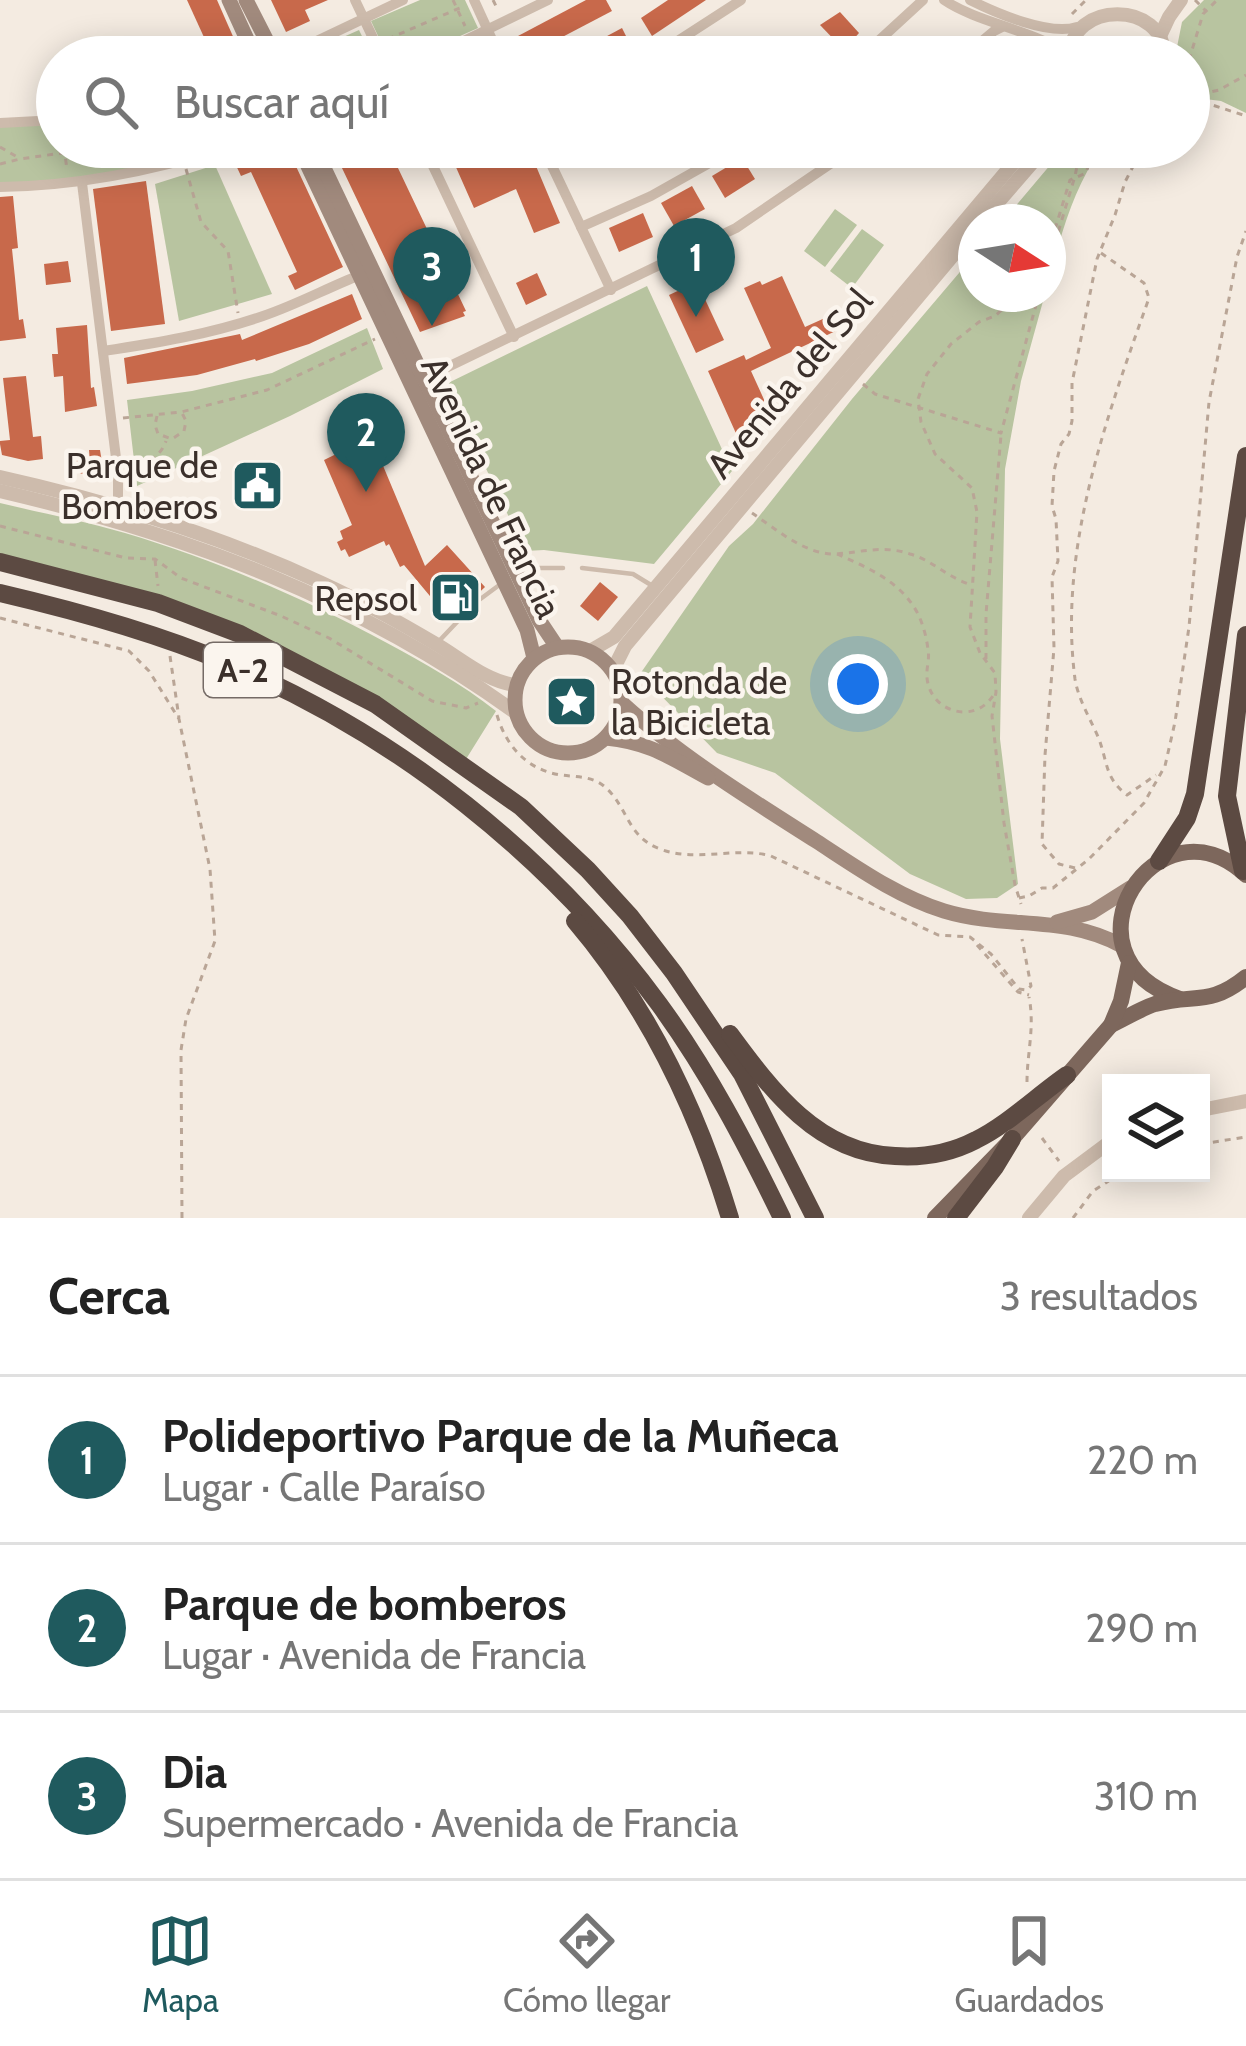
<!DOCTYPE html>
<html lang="es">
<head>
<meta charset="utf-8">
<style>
	body { margin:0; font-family:Cabin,sans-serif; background:#f2f2f2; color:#222 }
	.controls { position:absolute; right:36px; bottom:36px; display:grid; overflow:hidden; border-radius:0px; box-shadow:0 6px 30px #0003 }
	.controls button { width:108px; height:108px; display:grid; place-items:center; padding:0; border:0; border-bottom:3px solid #e0e0e0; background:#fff; color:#222; font:60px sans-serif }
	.compass { position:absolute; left:958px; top:204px; width:108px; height:108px; border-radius:50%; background:#fff; box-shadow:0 6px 30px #0003; rotate:102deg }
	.you { position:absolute; left:858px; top:684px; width:42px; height:42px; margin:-30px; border:9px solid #fff; border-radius:50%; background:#1a73e8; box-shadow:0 0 0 18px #1a73e833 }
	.badge { display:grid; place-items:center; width:78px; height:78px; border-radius:50%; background:#1f5a5e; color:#fff; font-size:39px; font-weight:700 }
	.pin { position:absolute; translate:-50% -99px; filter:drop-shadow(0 3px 6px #0008) }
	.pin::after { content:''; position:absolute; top:63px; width:42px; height:36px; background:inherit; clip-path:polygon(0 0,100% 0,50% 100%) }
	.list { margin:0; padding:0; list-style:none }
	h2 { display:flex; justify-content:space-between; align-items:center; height:156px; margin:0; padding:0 48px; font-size:51px }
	h2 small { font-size:39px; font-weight:400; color:#767676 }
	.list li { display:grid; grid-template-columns:78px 1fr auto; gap:36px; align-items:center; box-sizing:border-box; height:168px; padding:0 48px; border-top:3px solid #e0e0e0 }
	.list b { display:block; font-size:45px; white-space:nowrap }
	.list p { margin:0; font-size:39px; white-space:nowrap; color:#767676 }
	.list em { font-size:39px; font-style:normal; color:#767676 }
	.icon { flex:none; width:66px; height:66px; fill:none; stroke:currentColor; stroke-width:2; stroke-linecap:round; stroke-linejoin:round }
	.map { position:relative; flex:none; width:1246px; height:1218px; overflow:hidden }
	.search { position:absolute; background:#fff; box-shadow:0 6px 30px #0003; left:36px; right:36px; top:36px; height:132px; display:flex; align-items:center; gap:30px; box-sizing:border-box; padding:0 42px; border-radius:66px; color:#767676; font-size:45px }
	.sheet { height:660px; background:#fff }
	nav { display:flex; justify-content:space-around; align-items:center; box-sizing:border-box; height:168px; border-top:3px solid #e0e0e0; background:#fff; font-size:33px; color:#767676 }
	nav a { display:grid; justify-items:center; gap:6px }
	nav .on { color:#1f5a5e }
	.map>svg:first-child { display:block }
	.green { fill:#b8c4a0 }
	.building { fill:#c8694b }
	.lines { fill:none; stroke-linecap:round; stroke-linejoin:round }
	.path { stroke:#b9a596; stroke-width:3; stroke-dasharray:6 6; stroke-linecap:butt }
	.service { stroke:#cdbbac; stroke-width:4.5 }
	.minor { stroke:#cdbbac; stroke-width:10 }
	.tertiary { stroke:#cdbbac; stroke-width:14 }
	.secondary { stroke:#a18a7d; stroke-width:15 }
	.primary { stroke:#7d675c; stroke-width:16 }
	.motorway { stroke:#5c4a42; stroke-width:18 }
	.labels { text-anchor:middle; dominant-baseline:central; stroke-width:9; stroke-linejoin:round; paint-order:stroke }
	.shield { fill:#fbf5ee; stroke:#756b66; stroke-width:3 }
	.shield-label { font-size:33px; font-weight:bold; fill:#3b302b }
	.street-label { font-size:36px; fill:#3b302b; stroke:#fbf5ee }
	.poi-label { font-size:36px; fill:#3b302b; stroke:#fbf5ee; text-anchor:end }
</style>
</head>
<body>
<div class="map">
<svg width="1246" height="1218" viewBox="0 0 1246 1218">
	<rect width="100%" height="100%" fill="#f4ebe1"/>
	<!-- green -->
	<g class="green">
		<path d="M 420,0 L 465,0 L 478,28 L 413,57 L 388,57 L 371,21 Z"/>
		<path d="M 1204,0 L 1246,0 L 1246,113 L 1221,101 L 1189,97 L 1189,57 L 1175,57 L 1182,22 Z"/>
		<path d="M 359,30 L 372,57 L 303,55 Z"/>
		<path d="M 57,119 L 57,147 L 204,147 L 99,180 L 0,185 L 0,121 Z"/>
		<path d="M 1062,151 L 1094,160 C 1070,198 1060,240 1048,283 L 1048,222 L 1002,222 Z"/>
		<path d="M 215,165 L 272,294 L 179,321 L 155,184 Z"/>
		<path d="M 835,209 L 857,225 L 825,267 L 804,251 Z"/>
		<path d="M 862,229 L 884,245 L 852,288 L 830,271 Z"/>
		<path d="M 976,253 L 976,294 L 1045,294 L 1021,381 L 1005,469 L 1000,739 L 1018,884 L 997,898 L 966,899 L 910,874 L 775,773 L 717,753 L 640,674 L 729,546 L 753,524 L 852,399 Z"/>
		<path d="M 647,286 L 732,471 L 654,564 L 544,550 L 525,551 L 446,384 Z"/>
		<path d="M 367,328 L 383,369 L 290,416 L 137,486 L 127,400 L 192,391 L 272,373 Z"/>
		<path d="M 0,503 C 41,513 84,521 125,533 C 216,560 303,598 387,643 C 424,663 462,684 496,711 L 463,764 L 240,634 L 0,562 Z"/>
	</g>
	<!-- building -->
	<g class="building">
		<path d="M 187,0 L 217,0 L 242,57 L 213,57 Z"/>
		<path d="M 271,0 L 328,0 L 305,10 L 310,21 L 286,32 Z"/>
		<path d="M 586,0 L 606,0 L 612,11 L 528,55 L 518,36 Z"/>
		<path d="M 668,0 L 706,0 L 652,36 L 641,18 Z"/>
		<path d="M 840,12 L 859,33 L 844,50 L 820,25 Z"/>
		<path d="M 622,28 L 632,48 L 615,57 L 568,57 Z"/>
		<path d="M 265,147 L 287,147 L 343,267 L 295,290 L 288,276 L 297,272 L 251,172 L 241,176 L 234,161 Z"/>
		<path d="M 332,147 L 388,147 L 466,311 L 463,312 L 465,316 L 420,332 Z"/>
		<path d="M 496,147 L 528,147 L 560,223 L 534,233 L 516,189 L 474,208 L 455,165 Z"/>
		<path d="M 742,158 L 755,179 L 725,198 L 712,176 Z"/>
		<path d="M 146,181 L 165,324 L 111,331 L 93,189 Z"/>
		<path d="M 692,186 L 705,209 L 674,226 L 661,203 Z"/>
		<path d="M 13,196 L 18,248 L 12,249 L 15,278 L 19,320 L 23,319 L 26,338 L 0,341 L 0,197 Z"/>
		<path d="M 643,213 L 653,237 L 619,252 L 609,228 Z"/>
		<path d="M 68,261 L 71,282 L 46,285 L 44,264 Z"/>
		<path d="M 537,273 L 547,295 L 526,305 L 516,283 Z"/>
		<path d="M 782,276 L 805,327 L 836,313 L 842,328 L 751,371 L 771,415 L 746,426 L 754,443 L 743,449 L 708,371 L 744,355 L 746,360 L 771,348 L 744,288 L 760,281 L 762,285 Z"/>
		<path d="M 697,282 L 724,340 L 696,353 L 669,295 Z"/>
		<path d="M 352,294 L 362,319 L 309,344 L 256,361 L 255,359 L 197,375 L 127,384 L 124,358 L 240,334 L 242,340 Z"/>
		<path d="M 87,325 L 91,388 L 94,387 L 97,406 L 65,412 L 63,376 L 54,377 L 52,354 L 58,354 L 56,328 Z"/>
		<path d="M 26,376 L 33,437 L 41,436 L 43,459 L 28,461 L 2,455 L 0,444 L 0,441 L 10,440 L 3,378 Z"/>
		<path d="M 371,437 L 425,566 L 447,545 L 485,587 L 450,620 L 404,565 L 400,567 L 389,544 L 386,546 L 384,541 L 349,557 L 345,549 L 341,551 L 337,542 L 343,539 L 340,531 L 352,525 L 324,460 Z"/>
		<path d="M 89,450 L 100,450 L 105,481 L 67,469 L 70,457 L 90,463 Z"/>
		<path d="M 600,582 L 618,597 L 598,621 L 580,606 Z"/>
	</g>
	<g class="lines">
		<!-- path -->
		<g class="path">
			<path d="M 453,0 L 465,26"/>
			<path d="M 493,0 L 498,10"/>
			<path d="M 1195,0 L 1206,11"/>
			<path d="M 1072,14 L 1086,0"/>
			<path d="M 388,39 L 462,7"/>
			<path d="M 1189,60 L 1203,14 L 1217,0"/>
			<path d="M 1189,97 L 1219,90 L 1246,75"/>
			<path d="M 1191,98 L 1246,116"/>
			<path d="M 0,147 L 19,158"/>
			<path d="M 64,147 L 67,170"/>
			<path d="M 94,147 L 97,167"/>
			<path d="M 0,164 L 20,159 L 104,147"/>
			<path d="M 186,169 L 201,222 L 228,251 L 238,313"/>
			<path d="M 1048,252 L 1070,180 L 1086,173 L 1094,147"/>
			<path d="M 1101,253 L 1144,283 L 1149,298 C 1106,419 1058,549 1075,679 C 1078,699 1091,720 1099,739 C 1108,764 1105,778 1127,795 L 1156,775"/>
			<path d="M 1048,266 L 1075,176 L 1081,147"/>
			<path d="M 1019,294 L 995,316 L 979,322 L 951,344 L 927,374 L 918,399 L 921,422 L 935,454 L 972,488 L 977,512 L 970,627 L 980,653 L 995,673 L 996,692 L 992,716 L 1004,823 L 1015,885 L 1021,904"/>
			<path d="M 863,384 L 875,394 L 1001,433 L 1039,294"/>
			<path d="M 157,416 L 155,425 L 158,434 L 172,439 L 184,431 L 186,421 L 182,413"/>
			<path d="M 123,418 L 181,412 L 267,390 L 375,339"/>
			<path d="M 128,470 C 145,464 160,458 166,441"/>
			<path d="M 752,513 C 776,529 805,555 836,554 C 862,552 884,545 910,554 C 932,560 947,577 969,584"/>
			<path d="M 0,526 L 126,558 L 155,559 L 181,578 L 281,616 L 329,638 L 432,701 L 466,708 L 478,703"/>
			<path d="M 837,554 C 868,568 901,581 918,614 C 923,624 927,639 928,650 C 930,659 926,668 927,678 C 929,698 945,712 965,712 C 979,711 987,705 995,693"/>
			<path d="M 155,560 L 158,586"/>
			<path d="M 0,618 L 129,651 L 149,671 L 179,719 L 210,869 L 215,941 L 186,1019 L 181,1050 L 182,1218"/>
			<path d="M 170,656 L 179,718"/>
			<path d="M 986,659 L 986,614 L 1001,435"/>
			<path d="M 497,715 C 506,746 527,770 561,775 C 576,777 593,776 605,787 C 628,807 627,837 660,849 C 697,863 735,846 771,856 L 938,935 L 970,937 L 991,954 L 1019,989 L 1027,990 L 1031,986 L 1022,939"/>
			<path d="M 1075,868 L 1059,864 L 1042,844 L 1045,755 L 1054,648 L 1052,577 L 1058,561 L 1056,519 L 1052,506 L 1054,471 L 1061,444 L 1069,434 L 1072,421 L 1072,383 L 1097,259 L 1115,215 L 1125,182 L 1143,147"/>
			<path d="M 1019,898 L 1029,896 L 1042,888 L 1053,888 L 1089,859 L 1144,803 L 1165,766 L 1175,722 L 1189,627 L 1209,402 L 1237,257 L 1246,231"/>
			<path d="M 977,945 L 1018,992 L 1029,995"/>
			<path d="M 1027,1082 C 1027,1053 1035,1027 1029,997"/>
			<path d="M 1042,1138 L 1059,1161"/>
			<path d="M 1201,1144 L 1246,1137"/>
			<path d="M 1073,1218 L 1093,1191 L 1121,1173"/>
		</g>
		<!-- service -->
		<g class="service">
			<path d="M 582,568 L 633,574 L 651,585"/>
			<path d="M 525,575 L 538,568 L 563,568"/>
			<path d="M 440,640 L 475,603 L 502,583"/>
		</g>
		<!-- minor -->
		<g class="minor">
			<path d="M 355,0 L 382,57"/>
			<path d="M 474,0 L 500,57"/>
			<path d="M 944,0 C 979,24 1043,32 1070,57"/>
			<path d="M 970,0 C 996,13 1049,36 1077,27"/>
			<path d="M 283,57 L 403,0"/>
			<path d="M 431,57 L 548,0"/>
			<path d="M 653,57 L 741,0"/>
			<path d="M 861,57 L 923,0"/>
			<path d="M 963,57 L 994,31 L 1002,27"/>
			<path d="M 0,123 L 57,120"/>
			<path d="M 424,147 L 514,337"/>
			<path d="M 543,147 L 611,290"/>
			<path d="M 82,183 L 118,474 L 118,506"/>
			<path d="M 0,187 C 79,186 153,171 228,147"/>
			<path d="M 581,227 L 651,196 L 738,147"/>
			<path d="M 103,351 C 157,343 211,334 263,316 C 296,305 327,288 360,275"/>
			<path d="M 425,378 L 736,228 L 855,147"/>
		</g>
		<!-- tertiary -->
		<g class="tertiary">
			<path d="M 1161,34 L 1169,17 L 1181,0"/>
			<path d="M 1070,57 C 1069,0 1166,0 1164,57"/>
			<path d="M 981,222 L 1046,147"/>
			<path d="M 0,477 C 112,502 218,535 322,583 C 361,601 399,622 436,644 C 460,658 488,683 517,685"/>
			<path d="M 0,491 C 188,535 359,599 516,713"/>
			<path d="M 590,651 L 614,637 L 1027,147"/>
			<path d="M 613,670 L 625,646 L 976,228"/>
			<path d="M 1201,1110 L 1246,1101"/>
			<path d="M 1029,1218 L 1064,1176 L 1111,1141"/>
		</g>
		<!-- secondary -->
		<g class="secondary">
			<path d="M 229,0 L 255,57"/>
			<path d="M 246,0 L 275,57"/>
			<path d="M 299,147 L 527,630 L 534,658"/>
			<path d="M 314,147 L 539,620 L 557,647"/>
			<circle cx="568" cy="700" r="53"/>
			<path d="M 622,703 C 680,756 750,799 816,841 C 856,867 898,897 944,911 C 1007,930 1064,914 1122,946"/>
			<path d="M 606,738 C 649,742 671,758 708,778"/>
			<path d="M 1057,922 L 1092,912 L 1130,888"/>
		</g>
		<!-- primary -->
		<g class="primary">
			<path d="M 1180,999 C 1052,955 1158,792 1246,875"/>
			<path d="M 1111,1025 C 1126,1018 1140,1009 1155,1004 C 1195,993 1209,1007 1246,977"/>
			<path d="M 935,1218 L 1012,1139 L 1111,1025 L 1121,1001 L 1129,963"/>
		</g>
		<!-- motorway -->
		<g class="motorway">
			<path d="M 0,562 L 158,603 L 240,634 L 375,704 L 521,807 L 588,870 L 630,916 L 674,973 L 742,1074 L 815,1218"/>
			<path d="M 0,593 C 77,611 154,632 227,663 C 397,734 550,856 659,1004 C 708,1071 746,1144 782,1218"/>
			<path d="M 1159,861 L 1187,818 L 1195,794 L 1246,456"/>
			<path d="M 1243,871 L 1227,796 L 1246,635"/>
			<path d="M 575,921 C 649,1008 697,1109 730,1218"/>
			<path d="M 730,1034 C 772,1091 818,1153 895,1156 C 923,1158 951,1153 976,1140 C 1007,1125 1038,1095 1067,1075"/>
			<path d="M 956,1218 L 995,1167 L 1012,1139"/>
		</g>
	</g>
	<!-- icons -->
	<defs>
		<symbol id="civic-square" viewBox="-11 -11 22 22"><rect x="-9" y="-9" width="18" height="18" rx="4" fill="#1f5a5e" stroke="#fbf5ee"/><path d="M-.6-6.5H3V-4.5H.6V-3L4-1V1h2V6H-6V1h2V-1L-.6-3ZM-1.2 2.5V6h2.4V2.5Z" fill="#fff"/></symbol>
		<symbol id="fuel-square" viewBox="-11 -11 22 22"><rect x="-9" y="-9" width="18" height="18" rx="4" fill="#1f5a5e" stroke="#fbf5ee"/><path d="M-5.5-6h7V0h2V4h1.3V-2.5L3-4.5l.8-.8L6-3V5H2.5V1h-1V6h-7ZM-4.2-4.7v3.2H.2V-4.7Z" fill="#fff"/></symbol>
		<symbol id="sight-square" viewBox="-11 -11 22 22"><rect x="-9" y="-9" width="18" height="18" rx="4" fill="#1f5a5e" stroke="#fbf5ee"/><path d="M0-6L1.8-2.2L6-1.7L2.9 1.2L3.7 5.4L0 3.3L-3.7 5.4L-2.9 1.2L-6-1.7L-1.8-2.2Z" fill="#fff"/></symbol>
	</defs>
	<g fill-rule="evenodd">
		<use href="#civic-square" x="228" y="456" width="59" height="59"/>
		<use href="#fuel-square" x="426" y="568" width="59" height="59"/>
		<use href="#sight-square" x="542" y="672" width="59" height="59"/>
	</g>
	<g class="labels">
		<!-- shield labels -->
		<rect class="shield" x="204" y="643" width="78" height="54" rx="9"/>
		<g class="shield-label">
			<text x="243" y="670">A-2</text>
		</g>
		<!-- street labels -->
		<g class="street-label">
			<text transform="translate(789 383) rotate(-50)">Avenida del Sol</text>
			<text transform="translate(492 487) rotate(65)">Avenida de Francia</text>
		</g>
		<!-- poi labels -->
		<g class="poi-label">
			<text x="218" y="465">Parque de<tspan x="218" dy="41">Bomberos</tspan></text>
			<text x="417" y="598">Repsol</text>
			<text x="611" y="681" text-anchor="start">Rotonda de<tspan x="611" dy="41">la Bicicleta</tspan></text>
		</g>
	</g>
</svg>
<div class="controls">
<button><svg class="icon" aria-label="layers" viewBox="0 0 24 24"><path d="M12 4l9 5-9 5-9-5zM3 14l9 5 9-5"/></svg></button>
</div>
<svg class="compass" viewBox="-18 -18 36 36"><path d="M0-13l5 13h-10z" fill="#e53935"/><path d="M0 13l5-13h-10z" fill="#767676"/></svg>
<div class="you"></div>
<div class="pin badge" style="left:696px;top:317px">1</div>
<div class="pin badge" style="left:366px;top:492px">2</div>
<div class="pin badge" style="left:432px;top:326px">3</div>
<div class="search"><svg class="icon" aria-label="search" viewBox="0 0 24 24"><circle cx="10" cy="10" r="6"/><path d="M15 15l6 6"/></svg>Buscar aquí</div>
</div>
<section class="sheet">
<h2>Cerca<small>3 resultados</small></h2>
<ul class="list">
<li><span class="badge">1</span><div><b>Polideportivo Parque de la Muñeca</b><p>Lugar · Calle Paraíso</p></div><em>220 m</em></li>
<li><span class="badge">2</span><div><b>Parque de bomberos</b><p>Lugar · Avenida de Francia</p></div><em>290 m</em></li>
<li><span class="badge">3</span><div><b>Dia</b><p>Supermercado · Avenida de Francia</p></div><em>310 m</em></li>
</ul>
</section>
<nav>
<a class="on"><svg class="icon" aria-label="map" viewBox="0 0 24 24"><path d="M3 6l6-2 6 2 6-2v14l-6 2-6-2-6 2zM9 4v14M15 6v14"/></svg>Mapa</a>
<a><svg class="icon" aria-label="directions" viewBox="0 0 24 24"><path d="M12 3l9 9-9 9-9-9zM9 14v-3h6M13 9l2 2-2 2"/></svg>Cómo llegar</a>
<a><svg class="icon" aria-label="saved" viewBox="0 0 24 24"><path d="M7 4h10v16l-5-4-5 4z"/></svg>Guardados</a>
</nav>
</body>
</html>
